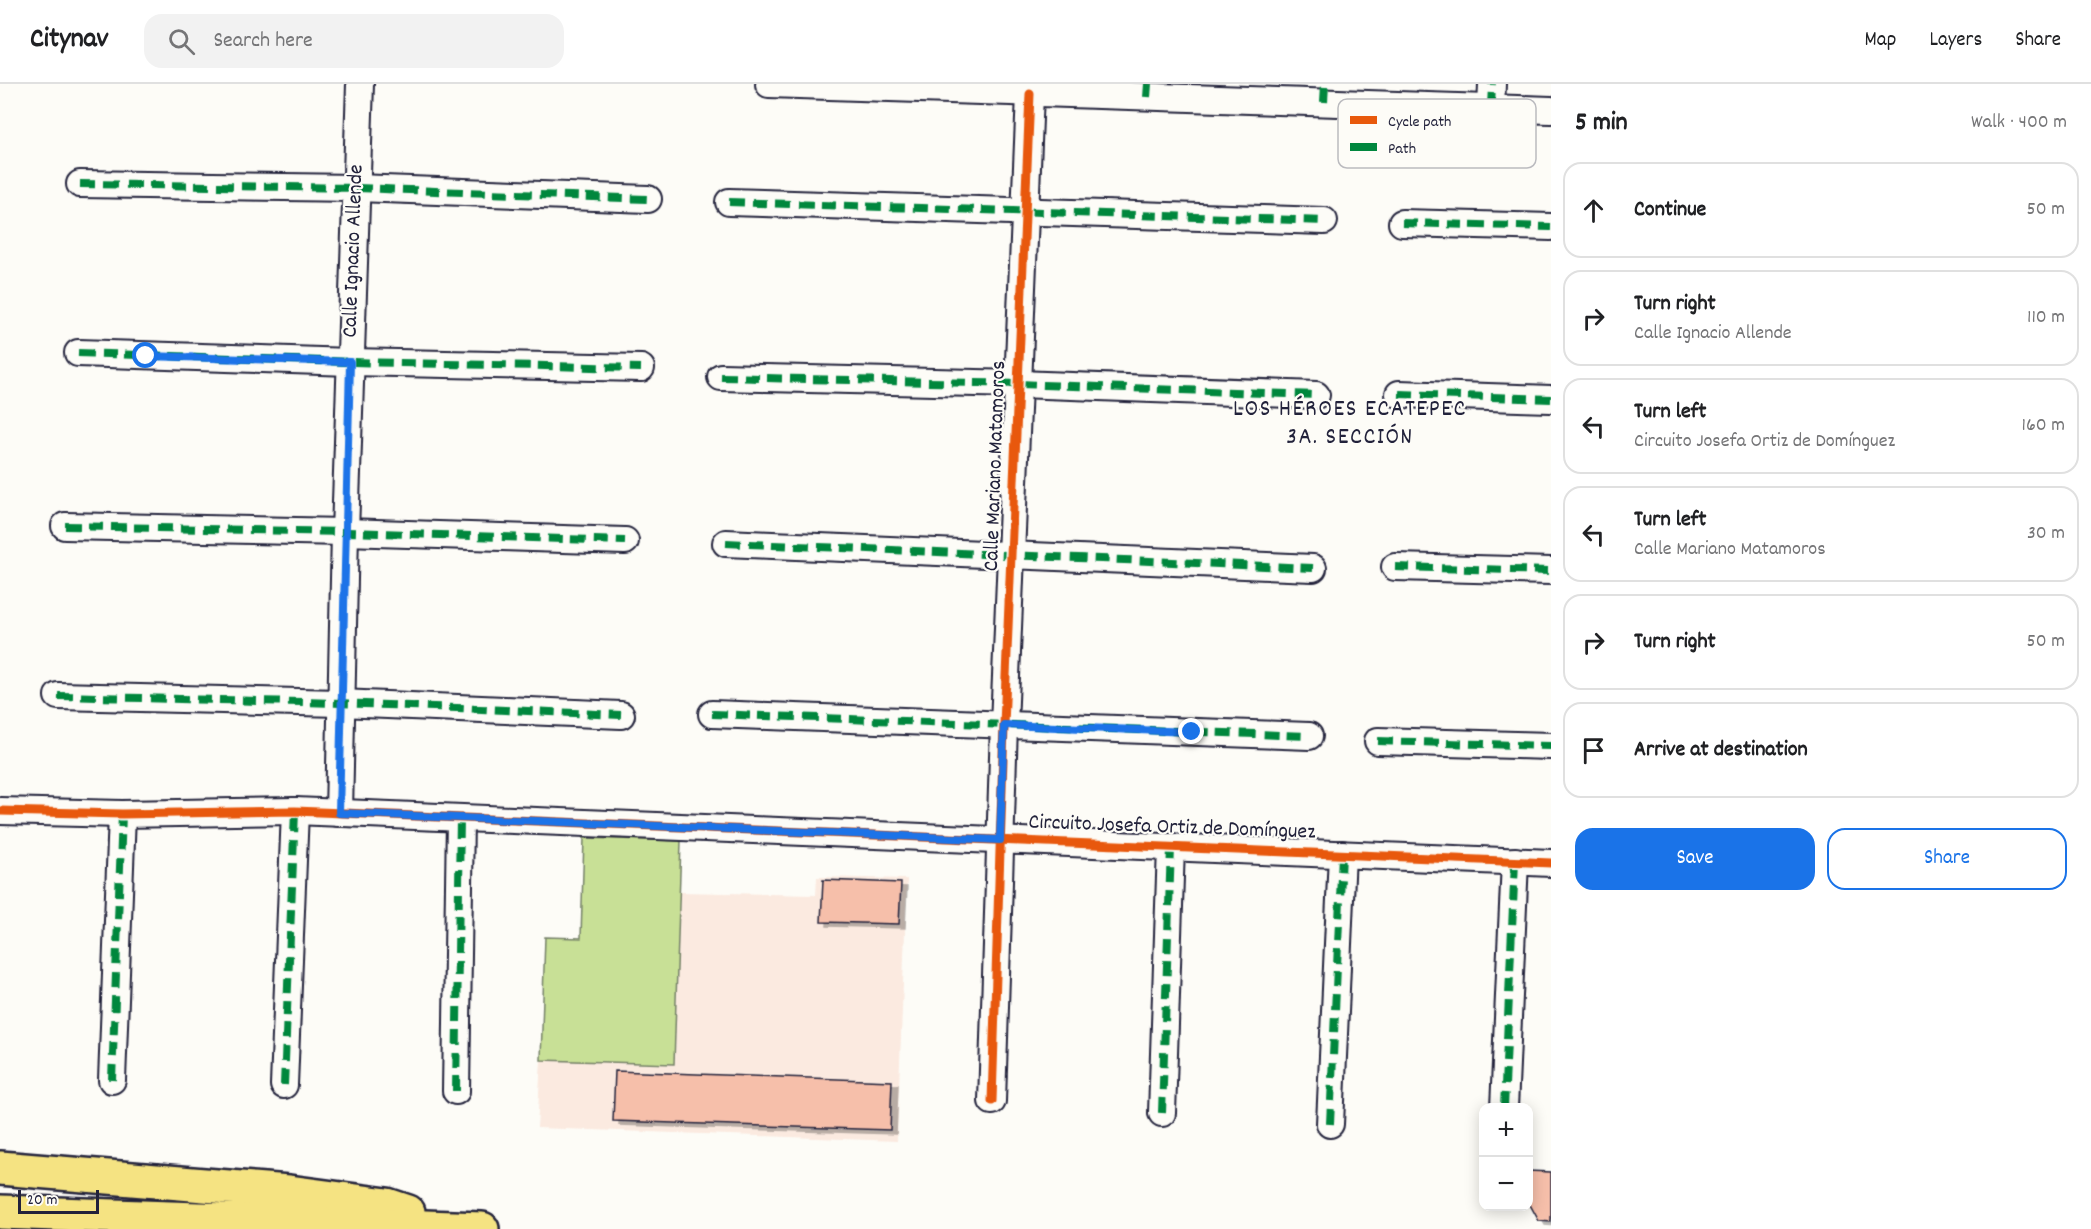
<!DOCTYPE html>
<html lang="en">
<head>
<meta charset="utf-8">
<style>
	body { margin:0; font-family:Dekko,sans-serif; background:#f2f2f2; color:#202124 }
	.controls { position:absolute; right:18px; bottom:18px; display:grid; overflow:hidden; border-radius:12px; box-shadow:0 3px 15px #0003 }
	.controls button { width:54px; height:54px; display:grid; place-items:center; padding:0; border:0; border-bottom:2px solid #e0e0e0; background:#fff; color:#202124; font:30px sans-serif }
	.scale { position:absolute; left:18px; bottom:15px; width:81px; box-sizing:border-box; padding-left:6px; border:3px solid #22223b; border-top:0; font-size:16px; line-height:21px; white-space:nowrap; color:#22223b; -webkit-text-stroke:4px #fdfcf7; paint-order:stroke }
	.stop { position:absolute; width:18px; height:18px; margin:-14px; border:4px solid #1a73e8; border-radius:50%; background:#fff }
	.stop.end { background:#1a73e8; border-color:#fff; box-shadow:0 2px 6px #0008 }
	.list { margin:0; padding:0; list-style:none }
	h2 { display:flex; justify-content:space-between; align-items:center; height:78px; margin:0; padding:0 24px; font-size:26px }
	h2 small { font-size:20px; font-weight:400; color:#757577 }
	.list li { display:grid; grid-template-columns:39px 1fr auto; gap:18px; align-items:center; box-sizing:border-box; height:96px; margin:0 12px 12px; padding:0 12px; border:2px solid #e0e0e0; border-radius:18px }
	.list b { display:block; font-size:22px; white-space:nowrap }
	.list p { margin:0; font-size:20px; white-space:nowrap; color:#757577 }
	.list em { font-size:20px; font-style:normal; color:#757577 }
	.actions { display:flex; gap:12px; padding:18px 24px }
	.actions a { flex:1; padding:14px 0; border:2px solid #1a73e8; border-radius:18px; text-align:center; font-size:21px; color:#1a73e8 }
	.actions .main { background:#1a73e8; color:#fff }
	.icon { flex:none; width:33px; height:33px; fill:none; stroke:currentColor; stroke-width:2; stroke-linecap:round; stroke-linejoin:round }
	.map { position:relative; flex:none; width:1551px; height:1145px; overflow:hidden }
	header { display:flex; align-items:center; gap:36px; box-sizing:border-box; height:84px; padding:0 30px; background:#fff; border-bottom:2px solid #e0e0e0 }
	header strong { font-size:28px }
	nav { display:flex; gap:33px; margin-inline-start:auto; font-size:21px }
	.search { width:420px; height:54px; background:#f2f2f2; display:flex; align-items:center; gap:15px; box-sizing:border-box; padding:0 21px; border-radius:18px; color:#757577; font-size:22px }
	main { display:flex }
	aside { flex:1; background:#fff }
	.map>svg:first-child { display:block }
	.built { fill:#fbeae0 }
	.green { fill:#c8e096; stroke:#758168; stroke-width:1.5 }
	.building { fill:#f6bfaa; stroke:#22223b; stroke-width:1.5; filter:url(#shadow) }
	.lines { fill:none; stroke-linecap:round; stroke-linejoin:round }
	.minor-casing { stroke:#22223b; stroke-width:30 }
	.motorway-casing { stroke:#22223b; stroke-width:38 }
	.minor { stroke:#fdfcf7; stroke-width:26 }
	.motorway { stroke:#f5e382; stroke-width:33 }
	.quiet { stroke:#00873e; stroke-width:8; stroke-dasharray:15 8; stroke-linecap:butt }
	.cycleway-casing { stroke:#fdfcf7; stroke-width:13 }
	.cycleway { stroke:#e8590c; stroke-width:9 }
	.route { stroke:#1a73e8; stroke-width:8 }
	.labels { text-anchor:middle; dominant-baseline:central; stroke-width:4.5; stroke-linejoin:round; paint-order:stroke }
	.street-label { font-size:22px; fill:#22223b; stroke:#fdfcf7 }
	.neighbourhood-label { font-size:24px; letter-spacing:1.5px; fill:#22223b; stroke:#fdfcf7 }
	.key { fill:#fdfcf7; stroke:#bbbbbf; stroke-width:1.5 }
	.key-label { font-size:16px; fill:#22223b }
</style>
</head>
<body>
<header>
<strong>Citynav</strong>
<div class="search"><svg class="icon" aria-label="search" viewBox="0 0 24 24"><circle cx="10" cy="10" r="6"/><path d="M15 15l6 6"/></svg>Search here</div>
<nav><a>Map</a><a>Layers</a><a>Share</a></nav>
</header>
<main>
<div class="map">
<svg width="1551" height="1145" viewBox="0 0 1551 1145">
	<defs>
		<filter id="shadow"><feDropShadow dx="6" dy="4" stdDeviation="0" flood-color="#0004"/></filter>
	</defs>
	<rect width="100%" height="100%" fill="#fdfcf7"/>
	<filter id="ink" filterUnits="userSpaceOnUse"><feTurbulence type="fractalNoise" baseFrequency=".0167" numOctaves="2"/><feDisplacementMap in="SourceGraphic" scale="12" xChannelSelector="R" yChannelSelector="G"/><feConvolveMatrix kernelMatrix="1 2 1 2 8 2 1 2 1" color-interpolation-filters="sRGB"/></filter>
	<g filter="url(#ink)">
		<!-- built -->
		<path class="built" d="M 817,793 L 907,795 L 897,1057 L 537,1044 L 541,976 L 674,980 L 679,808 L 816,811 Z"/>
		<!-- green -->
		<path class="green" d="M 584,754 L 681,757 L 674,980 L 541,976 L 545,853 L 581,854 Z"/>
		<!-- building -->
		<g class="building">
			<path d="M 823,796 L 901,799 L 899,840 L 821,838 Z"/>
			<path d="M 615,987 L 892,997 L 890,1046 L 613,1037 Z"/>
			<path d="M 1528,1087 L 1551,1088 L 1551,1138 L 1539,1137 L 1528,1117 Z"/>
		</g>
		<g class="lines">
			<defs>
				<g id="minor">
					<path d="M 769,0 L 1551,26"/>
					<path d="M 1491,24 L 1492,0"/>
					<path d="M 80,100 L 357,104 L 648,115"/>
					<path d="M 729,118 L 1324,137"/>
					<path d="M 1402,139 L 1551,143"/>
					<path d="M 78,269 L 350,278 L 641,284"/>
					<path d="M 721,293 L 1018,300 L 1316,311"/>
					<path d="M 1399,310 L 1551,315"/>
					<path d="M 65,442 L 345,448 L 625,457"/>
					<path d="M 726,459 L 1313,484"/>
					<path d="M 1395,483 L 1551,487"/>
					<path d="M 58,612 L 340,619 L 621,631"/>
					<path d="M 712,630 L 1309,652"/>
					<path d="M 1378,657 L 1551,662"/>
					<path d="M 0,727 L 122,730 L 295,727 L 1551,779"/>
					<path d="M 339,729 L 345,448 L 360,0"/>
					<path d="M 112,996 L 122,730"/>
					<path d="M 284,1001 L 295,727"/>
					<path d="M 456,1007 L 460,734"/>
					<path d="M 992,1017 L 1004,641 L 1030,10"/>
					<path d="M 1504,1024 L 1515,777"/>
					<path d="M 1162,1029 L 1171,763"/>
					<path d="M 1330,1040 L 1342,770"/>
				</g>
				<g id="motorway">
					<path d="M 0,1084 L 289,1108 L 387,1121 L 408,1128"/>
					<path d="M 0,1128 L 482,1145"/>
				</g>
			</defs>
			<!-- minor casing -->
			<use href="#minor" class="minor-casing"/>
			<!-- motorway casing -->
			<use href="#motorway" class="motorway-casing"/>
			<!-- minor -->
			<use href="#minor" class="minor"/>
			<!-- motorway -->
			<use href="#motorway" class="motorway"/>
			<!-- quiet -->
			<g class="quiet">
				<path d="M 1147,13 L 1148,0"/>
				<path d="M 1324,18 L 1325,0"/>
				<path d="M 1491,24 L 1492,0"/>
				<path d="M 80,100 L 357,104 L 648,115"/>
				<path d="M 729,118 L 1324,137"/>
				<path d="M 1402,139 L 1551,143"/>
				<path d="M 78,269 L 350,278 L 641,284"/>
				<path d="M 721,293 L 1018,300 L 1316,311"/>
				<path d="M 1399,310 L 1551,315"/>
				<path d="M 65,442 L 345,448 L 625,457"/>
				<path d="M 726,459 L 1313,484"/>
				<path d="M 1395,483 L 1551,487"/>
				<path d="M 58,612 L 340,619 L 621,631"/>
				<path d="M 712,630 L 1309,652"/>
				<path d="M 1378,657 L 1551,662"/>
				<path d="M 112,996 L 122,730"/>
				<path d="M 284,1001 L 295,727"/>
				<path d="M 456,1007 L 460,734"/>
				<path d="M 1504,1024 L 1515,777"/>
				<path d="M 1162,1029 L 1171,763"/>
				<path d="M 1330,1040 L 1342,770"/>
			</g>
			<defs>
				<g id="cycleway">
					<path d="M 0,727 L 122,730 L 295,727 L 1551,779"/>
					<path d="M 992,1017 L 1004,641 L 1030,10"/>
				</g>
			</defs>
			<!-- cycleway casing -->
			<use href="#cycleway" class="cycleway-casing"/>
			<!-- cycleway -->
			<use href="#cycleway" class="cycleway"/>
		</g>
	</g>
	<g class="lines" filter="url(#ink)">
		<!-- route -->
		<path class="route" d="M 146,272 L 350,278 L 339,729 L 1000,756 L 1004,641 L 1192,648"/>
	</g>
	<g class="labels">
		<!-- street labels -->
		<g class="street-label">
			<text transform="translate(354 167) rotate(-88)">Calle Ignacio Allende</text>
			<text transform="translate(996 382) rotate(-88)">Calle Mariano Matamoros</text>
			<text transform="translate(1172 744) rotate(2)">Circuito Josefa Ortiz de Domínguez</text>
		</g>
		<!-- neighbourhood labels -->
		<g class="neighbourhood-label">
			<text x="1350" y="326">LOS HÉROES ECATEPEC<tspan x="1350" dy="28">3A. SECCIÓN</tspan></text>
		</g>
	</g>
	<!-- legend -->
	<rect x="1338" y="15" width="198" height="69" rx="9" class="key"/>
	<rect x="1350" y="32" width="27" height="8" fill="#e8590c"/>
	<rect x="1350" y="59" width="27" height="8" fill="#00873e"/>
	<g class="key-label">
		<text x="1388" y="42">Cycle path</text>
		<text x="1388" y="69">Path</text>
	</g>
</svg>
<div class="controls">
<button>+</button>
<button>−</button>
</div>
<div class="scale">20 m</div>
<div class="stop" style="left:146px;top:272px"></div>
<div class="stop end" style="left:1192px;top:648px"></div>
</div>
<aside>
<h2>5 min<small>Walk · 400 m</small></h2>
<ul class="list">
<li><svg class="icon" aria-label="ahead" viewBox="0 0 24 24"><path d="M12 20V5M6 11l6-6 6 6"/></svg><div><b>Continue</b></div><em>50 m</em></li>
<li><svg class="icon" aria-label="right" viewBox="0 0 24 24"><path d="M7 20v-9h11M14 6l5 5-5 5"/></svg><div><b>Turn right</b><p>Calle Ignacio Allende</p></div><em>110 m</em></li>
<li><svg class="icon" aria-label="left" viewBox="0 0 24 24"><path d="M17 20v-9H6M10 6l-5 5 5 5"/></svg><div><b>Turn left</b><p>Circuito Josefa Ortiz de Domínguez</p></div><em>160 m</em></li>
<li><svg class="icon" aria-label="left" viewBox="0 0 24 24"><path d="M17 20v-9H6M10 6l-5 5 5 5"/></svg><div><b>Turn left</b><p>Calle Mariano Matamoros</p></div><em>30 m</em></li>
<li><svg class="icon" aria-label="right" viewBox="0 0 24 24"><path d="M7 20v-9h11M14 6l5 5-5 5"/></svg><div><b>Turn right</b></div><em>50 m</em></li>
<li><svg class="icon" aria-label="arrive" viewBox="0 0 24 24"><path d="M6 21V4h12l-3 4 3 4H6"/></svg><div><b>Arrive at destination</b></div></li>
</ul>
<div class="actions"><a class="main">Save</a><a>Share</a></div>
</aside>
</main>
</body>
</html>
